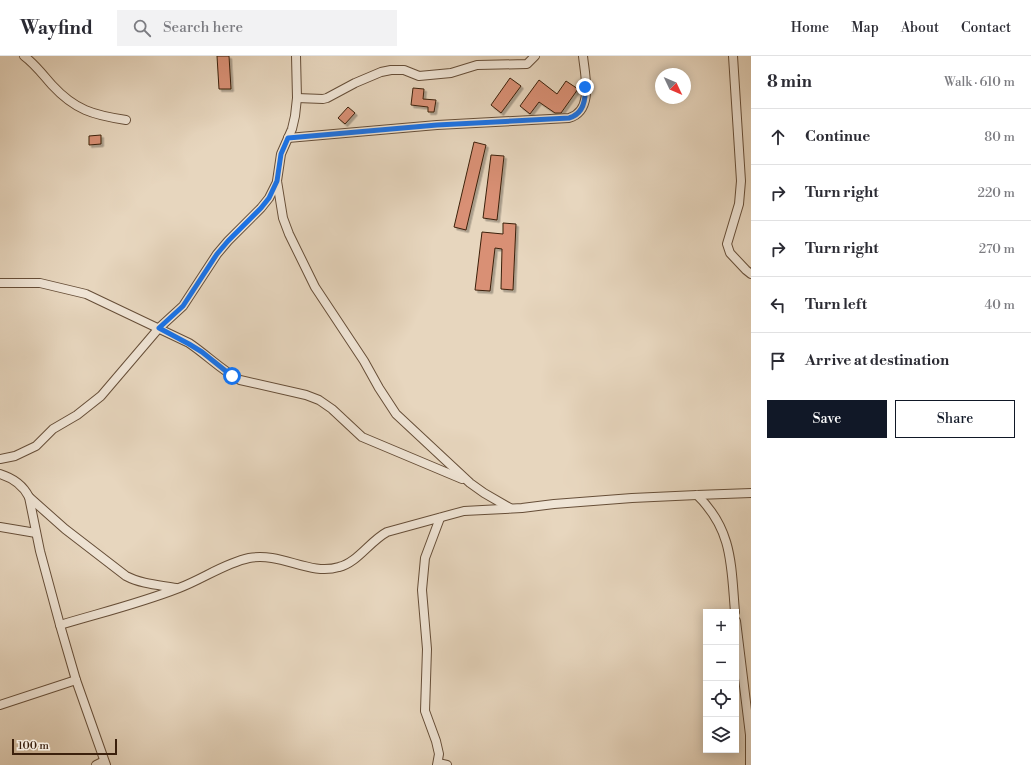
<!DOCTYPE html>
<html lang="en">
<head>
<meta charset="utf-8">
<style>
	body { margin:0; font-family:"Libre Bodoni",serif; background:#f2f2f3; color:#2b2b33 }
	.controls { position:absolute; right:12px; bottom:12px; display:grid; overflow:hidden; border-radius:0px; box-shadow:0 2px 10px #0003 }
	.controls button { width:36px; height:36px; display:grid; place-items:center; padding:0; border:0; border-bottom:1px solid #e1e1e2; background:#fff; color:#2b2b33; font:20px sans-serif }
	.compass { position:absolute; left:655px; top:12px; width:36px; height:36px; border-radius:50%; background:#fff; box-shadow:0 2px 10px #0003; rotate:134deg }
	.scale { position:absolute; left:12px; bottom:10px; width:105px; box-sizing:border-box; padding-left:4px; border:2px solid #3b200c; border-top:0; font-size:11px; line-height:14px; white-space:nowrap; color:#3b200c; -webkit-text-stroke:3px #efe4d5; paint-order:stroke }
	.stop { position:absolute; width:12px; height:12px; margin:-9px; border:3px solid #1a73e8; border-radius:50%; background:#fff }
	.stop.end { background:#1a73e8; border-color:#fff; box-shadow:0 1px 4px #0008 }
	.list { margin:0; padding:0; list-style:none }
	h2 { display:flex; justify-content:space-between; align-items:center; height:52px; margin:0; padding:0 16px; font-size:17px }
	h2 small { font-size:13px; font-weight:400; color:#7c7c81 }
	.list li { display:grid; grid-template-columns:26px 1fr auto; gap:12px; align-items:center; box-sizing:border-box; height:56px; padding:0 16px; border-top:1px solid #e1e1e2 }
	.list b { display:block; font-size:15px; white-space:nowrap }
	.list em { font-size:13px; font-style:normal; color:#7c7c81 }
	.actions { display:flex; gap:8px; padding:12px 16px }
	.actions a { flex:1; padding:9px 0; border:1px solid #111827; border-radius:0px; text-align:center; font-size:14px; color:#111827 }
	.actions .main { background:#111827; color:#fff }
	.icon { flex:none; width:22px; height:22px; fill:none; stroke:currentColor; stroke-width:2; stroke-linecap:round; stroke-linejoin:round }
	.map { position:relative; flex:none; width:751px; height:709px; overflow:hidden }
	header { display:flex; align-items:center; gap:24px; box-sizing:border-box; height:56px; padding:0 20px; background:#fff; border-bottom:1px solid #e1e1e2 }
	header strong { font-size:19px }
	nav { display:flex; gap:22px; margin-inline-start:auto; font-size:14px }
	.search { width:280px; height:36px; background:#f2f2f3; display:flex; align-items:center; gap:10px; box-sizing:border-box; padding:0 14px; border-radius:0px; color:#7c7c81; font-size:15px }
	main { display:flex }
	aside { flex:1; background:#fff }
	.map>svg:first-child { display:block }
	.building { fill:#d99074; stroke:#3b200c; filter:url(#shadow) }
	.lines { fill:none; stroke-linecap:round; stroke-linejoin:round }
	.minor-casing { stroke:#664e38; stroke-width:10 }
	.minor { stroke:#efe4d5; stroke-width:8 }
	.route { stroke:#1a73e8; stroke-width:5 }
</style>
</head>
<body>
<header>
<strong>Wayfind</strong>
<div class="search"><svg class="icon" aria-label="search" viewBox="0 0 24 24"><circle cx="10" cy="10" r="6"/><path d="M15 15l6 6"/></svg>Search here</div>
<nav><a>Home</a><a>Map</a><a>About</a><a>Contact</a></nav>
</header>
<main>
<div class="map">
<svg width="751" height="709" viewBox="0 0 751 709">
	<defs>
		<filter id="shadow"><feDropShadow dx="2.5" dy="2.5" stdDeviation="0" flood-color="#0004"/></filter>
	</defs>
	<rect width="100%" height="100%" fill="#e7d6be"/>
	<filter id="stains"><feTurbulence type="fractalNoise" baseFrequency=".005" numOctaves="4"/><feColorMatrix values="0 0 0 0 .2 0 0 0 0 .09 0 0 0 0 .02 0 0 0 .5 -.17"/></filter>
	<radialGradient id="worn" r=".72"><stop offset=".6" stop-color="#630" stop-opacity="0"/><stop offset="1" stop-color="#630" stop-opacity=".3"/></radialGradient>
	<!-- building -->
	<g class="building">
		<path d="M 217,0 L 229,0 L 231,33 L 219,33 Z"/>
		<path d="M 510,22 L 521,30 L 501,57 L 491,49 Z"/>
		<path d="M 539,24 L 557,38 L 566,25 L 578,33 L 561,57 L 555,57 L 539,46 L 530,58 L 520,50 Z"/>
		<path d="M 413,32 L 424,33 L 423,43 L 436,44 L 434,56 L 428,56 L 428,51 L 411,49 Z"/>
		<path d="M 348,51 L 355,57 L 345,68 L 338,62 Z"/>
		<path d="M 101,79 L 101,88 L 89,89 L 89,80 Z"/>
		<path d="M 474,86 L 486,89 L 466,174 L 454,171 Z"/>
		<path d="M 491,99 L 504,100 L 497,164 L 483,162 Z"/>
		<path d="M 503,167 L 516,168 L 513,234 L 501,233 L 502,193 L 495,192 L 490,235 L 475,234 L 482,176 L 503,178 Z"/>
	</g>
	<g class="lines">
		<defs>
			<g id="minor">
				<path d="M 24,0 C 35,8 43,19 52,29 C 75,54 93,59 126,64"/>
				<path d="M 296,0 L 297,42 L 295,60 L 292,73 L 281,98 L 277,125 L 283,162 L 289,178 L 315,231 L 364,305 L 379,332 L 396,358 L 470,427 L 484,437 L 510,452"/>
				<path d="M 733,0 L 741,125 L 739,148 L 727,188 L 730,197 L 746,214 L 751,218"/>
				<path d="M 297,42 L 323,43 L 327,42 L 355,27 L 381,16 L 391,14 L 404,14 L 419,20 L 451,17 L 477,9 L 527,8 L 535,0"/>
				<path d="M 288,82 L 437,69 L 569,62 C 594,55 585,20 583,0"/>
				<path d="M 0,227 L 40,227 L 86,238 L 189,287 C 207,299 221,314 240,324 L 306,339 L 319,344 L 332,353 L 362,381 L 462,423"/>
				<path d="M 0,403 L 15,400 L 36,390 L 53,373 L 77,359 L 101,340 L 159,272 L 183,250 L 217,198 L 228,185 L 261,152 L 269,142 L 277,126"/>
				<path d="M 0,418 C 13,422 23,429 29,441 L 40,495 L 60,569 L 76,624 L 106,709"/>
				<path d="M 697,439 C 733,474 731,509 735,556"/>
				<path d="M 29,441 L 65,473 L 126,520 C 141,528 159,529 176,532"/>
				<path d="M 0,471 L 36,477"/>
				<path d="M 736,565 L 750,679 L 750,709"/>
				<path d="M 60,569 C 100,557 141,547 179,532 C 203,523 225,507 249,502 C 282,496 309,520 339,511 C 357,507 370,485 387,476 L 464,455 L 522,452 L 554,448 L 632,442 L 697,439 L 751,437"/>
				<path d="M 0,649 L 76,624"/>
				<path d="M 438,707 L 447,709"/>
				<path d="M 96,709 L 104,705"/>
				<path d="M 437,709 L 439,698 L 436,685 L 425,655 L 427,593 L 422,534 L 425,502 L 440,462"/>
			</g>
		</defs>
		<!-- minor casing -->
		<use href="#minor" class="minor-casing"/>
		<!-- minor -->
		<use href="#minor" class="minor"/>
	</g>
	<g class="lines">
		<!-- route -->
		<path class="route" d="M 232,320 L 202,296 L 189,288 L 159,272 L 183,250 L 217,198 L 228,185 L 261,152 L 269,142 L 277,125 L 281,98 L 288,82 L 437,69 L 569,62 C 583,58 586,45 585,31"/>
	</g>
	<rect width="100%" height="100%" filter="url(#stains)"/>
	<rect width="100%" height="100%" fill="url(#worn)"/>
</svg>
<div class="controls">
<button>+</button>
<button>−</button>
<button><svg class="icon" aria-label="locate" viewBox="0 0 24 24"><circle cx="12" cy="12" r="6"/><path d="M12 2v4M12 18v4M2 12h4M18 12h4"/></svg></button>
<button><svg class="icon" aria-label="layers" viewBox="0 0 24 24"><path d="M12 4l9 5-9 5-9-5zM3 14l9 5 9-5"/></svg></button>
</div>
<svg class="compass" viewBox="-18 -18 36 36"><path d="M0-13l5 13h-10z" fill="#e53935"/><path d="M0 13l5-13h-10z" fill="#7c7c81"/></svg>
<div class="scale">100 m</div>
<div class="stop" style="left:232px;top:320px"></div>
<div class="stop end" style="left:585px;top:31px"></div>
</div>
<aside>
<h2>8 min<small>Walk · 610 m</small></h2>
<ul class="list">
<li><svg class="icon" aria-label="ahead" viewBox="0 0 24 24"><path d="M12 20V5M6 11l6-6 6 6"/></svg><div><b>Continue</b></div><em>80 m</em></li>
<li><svg class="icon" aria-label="right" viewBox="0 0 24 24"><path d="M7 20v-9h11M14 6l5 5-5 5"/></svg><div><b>Turn right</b></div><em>220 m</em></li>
<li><svg class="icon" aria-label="right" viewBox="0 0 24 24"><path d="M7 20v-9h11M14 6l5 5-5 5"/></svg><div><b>Turn right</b></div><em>270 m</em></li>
<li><svg class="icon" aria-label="left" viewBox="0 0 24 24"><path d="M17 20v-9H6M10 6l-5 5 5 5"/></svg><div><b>Turn left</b></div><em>40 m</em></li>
<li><svg class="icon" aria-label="arrive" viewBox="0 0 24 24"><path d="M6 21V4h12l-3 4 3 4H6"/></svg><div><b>Arrive at destination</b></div></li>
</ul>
<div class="actions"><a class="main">Save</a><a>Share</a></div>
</aside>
</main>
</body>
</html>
